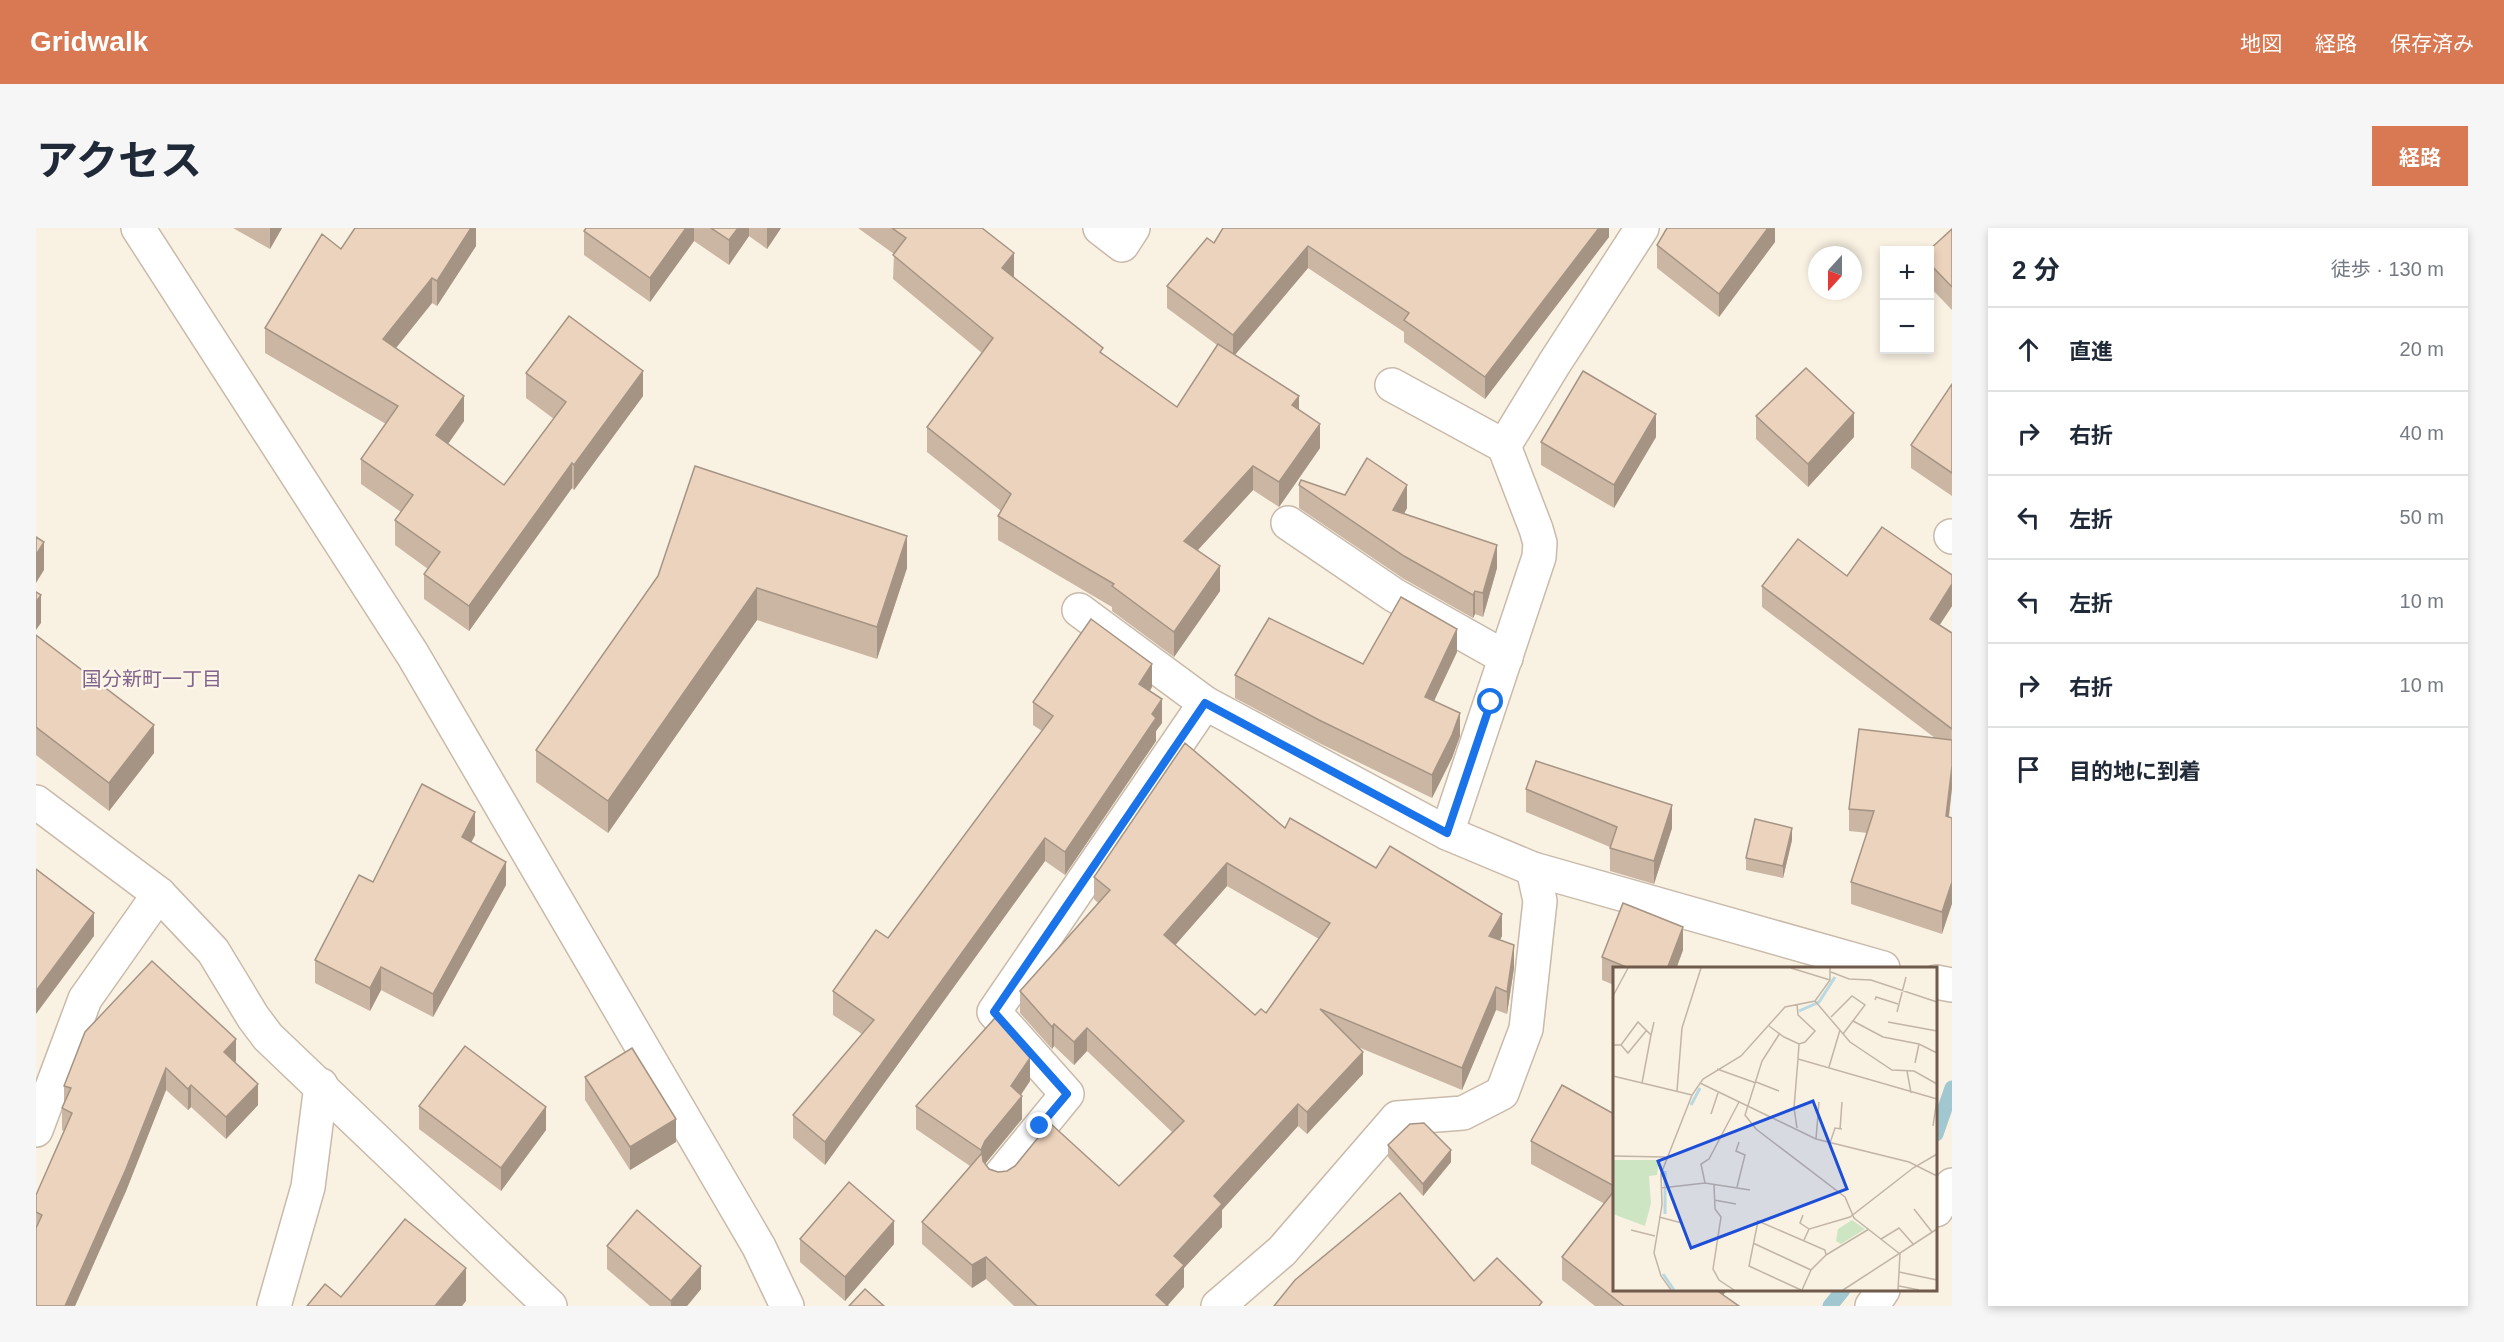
<!DOCTYPE html>
<html lang="ja">
<head>
<meta charset="utf-8">
<style>
	body { margin:0; font-family:Arial,"Noto Sans JP",sans-serif; background:#f6f6f7; color:#1f2937 }
	.controls { position:absolute; right:18px; top:18px; display:grid; overflow:hidden; border-radius:0px; box-shadow:0 3px 9px #0003 }
	.controls button { width:54px; height:54px; display:grid; place-items:center; padding:0; border:0; border-bottom:2px solid #e0e1e3; background:#fff; color:#1f2937; font:30px sans-serif }
	.compass { position:absolute; left:1772px; top:18px; width:54px; height:54px; border-radius:50%; background:#fff; box-shadow:0 3px 9px #0003; rotate:201deg }
	.stop { position:absolute; width:18px; height:18px; margin:-14px; border:4px solid #1a73e8; border-radius:50%; background:#fff }
	.stop.end { background:#1a73e8; border-color:#fff; box-shadow:0 2px 6px #0008 }
	.list { margin:0; padding:0; list-style:none }
	h2 { display:flex; justify-content:space-between; align-items:center; height:78px; margin:0; padding:0 24px; font-size:26px }
	h2 small { font-size:20px; font-weight:400; color:#747a83 }
	.list li { display:grid; grid-template-columns:39px 1fr auto; gap:18px; align-items:center; box-sizing:border-box; height:84px; padding:0 24px; border-top:2px solid #e0e1e3 }
	.list b { display:block; font-size:22px; white-space:nowrap }
	.list em { font-size:20px; font-style:normal; color:#747a83 }
	.icon { flex:none; width:33px; height:33px; fill:none; stroke:currentColor; stroke-width:2; stroke-linecap:round; stroke-linejoin:round }
	.map { position:relative; flex:none; width:1916px; height:1078px; overflow:hidden; border-radius:0px }
	header { display:flex; align-items:center; gap:36px; box-sizing:border-box; height:84px; padding:0 30px; background:#d87953; color:#fff }
	header strong { font-size:28px }
	nav { display:flex; gap:33px; margin-inline-start:auto; font-size:21px }
	.intro { display:flex; align-items:center; justify-content:space-between; box-sizing:border-box; height:144px; padding:0 36px }
	h1 { margin:0; font-size:42px }
	.button { padding:15px 27px; border-radius:0px; background:#d87953; color:#fff; font-size:21px; font-weight:700 }
	main { display:flex; gap:36px; padding:0 36px }
	aside { flex:1; background:#fff; border-radius:0px; box-shadow:0 3px 9px #0003 }
	.map>svg:first-child { display:block }
	.lines { fill:none; stroke-linecap:round; stroke-linejoin:round }
	.stream { stroke:#a1c7d1; stroke-width:15 }
	.minor-casing { stroke:#c9baaa; stroke-width:36 }
	.minor { stroke:#fff; stroke-width:33 }
	.wall { fill:#cbb5a3; fill-rule:evenodd }
	.shaded-wall { fill:#a59484 }
	.building { fill:#ecd3bd; stroke:#a59484; stroke-width:1.5; fill-rule:evenodd }
	.route { stroke:#1a73e8; stroke-width:8 }
	.labels { text-anchor:middle; dominant-baseline:central; stroke-width:4.5; stroke-linejoin:round; paint-order:stroke }
	.neighbourhood-label { font-size:20px; fill:#80648b; stroke:#fdf6e8 }
	.inset-river { fill:none; stroke:#b9d8e1; stroke-width:3 }
	.inset-road { fill:none; stroke:#c2b5a6; stroke-width:1.5 }
	.view { fill:#1d4ed8; fill-opacity:0.15; stroke:#1d4ed8; stroke-width:3 }
	.inset-edge { fill:none; stroke:#6f5a4b; stroke-width:3 }
</style>
</head>
<body>
<header>
<strong>Gridwalk</strong>
<nav><a>地図</a><a>経路</a><a>保存済み</a></nav>
</header>
<div class="intro"><h1>アクセス</h1><a class="button">経路</a></div>
<main>
<div class="map">
<svg width="1916" height="1078" viewBox="0 0 1916 1078">
	<rect width="100%" height="100%" fill="#f9f2e3"/>
	<g class="lines">
		<!-- stream -->
		<g class="stream">
			<path d="M 1900,906 L 1916,860"/>
			<path d="M 1794,1078 L 1807,1062"/>
		</g>
		<defs>
			<g id="minor">
				<path d="M 102,0 L 377,427 L 723,1019 L 751,1078"/>
				<path d="M 1064,0 L 1086,17 L 1097,0"/>
				<path d="M 1356,157 L 1468,218"/>
				<path d="M 1252,295 L 1358,367 L 1470,430"/>
				<path d="M 1915,308 L 1916,309"/>
				<path d="M 1043,382 L 1169,475 L 1411,605 L 1497,641 L 1847,740"/>
				<path d="M 0,574 L 123,666 L 177,723 L 217,789 L 232,809 L 514,1078"/>
				<path d="M 1411,605 L 1503,329 L 1504,315 L 1500,301 L 1468,218 L 1518,136 L 1606,0"/>
				<path d="M 1900,754 L 1916,757"/>
				<path d="M 0,902 L 49,771 L 123,666"/>
				<path d="M 964,948 L 1031,866 L 958,784 L 1169,475"/>
				<path d="M 1900,982 L 1916,957"/>
				<path d="M 238,1078 L 272,959 L 285,857"/>
				<path d="M 1182,1078 L 1246,1023 L 1361,890 L 1427,885 L 1466,865 L 1490,801 L 1504,673 L 1497,641"/>
				<path d="M 1836,1078 L 1847,1062"/>
			</g>
		</defs>
		<!-- minor casing -->
		<use href="#minor" class="minor-casing"/>
		<!-- minor -->
		<use href="#minor" class="minor"/>
	</g>
	<!-- wall -->
	<g class="wall">
		<path d="M 197,0 L 246,0 L 234,21 Z"/>
		<path d="M 440,0 L 440,18 L 401,78 L 396,75 L 360,120 L 428,193 L 412,216 L 468,257 L 518,191 L 490,170 L 490,145 L 607,168 L 538,262 L 536,260 L 433,403 L 388,371 L 388,346 L 392,341 L 359,317 L 359,292 L 365,284 L 325,256 L 325,231 L 350,196 L 229,125 L 229,100 L 305,21 Z"/>
		<path d="M 550,0 L 745,0 L 731,21 L 713,8 L 693,37 L 658,13 L 614,74 L 548,27 L 548,3 Z"/>
		<path d="M 822,0 L 946,0 L 978,50 L 1067,126 L 1141,179 L 1181,117 L 1131,80 L 1131,58 L 1178,15 L 1573,0 L 1573,9 L 1449,171 L 1368,114 L 1368,104 L 1272,40 L 1199,127 L 1263,182 L 1284,220 L 1243,279 L 1217,262 L 1162,322 L 1184,363 L 1138,429 L 1076,383 L 1076,379 L 962,312 L 962,288 L 965,283 L 891,224 L 891,199 L 946,125 L 857,51 L 858,26 Z"/>
		<path d="M 1739,0 L 1739,14 L 1683,89 L 1621,40 L 1621,17 Z"/>
		<path d="M 1916,1 L 1916,82 L 1893,58 L 1893,22 Z"/>
		<path d="M 1916,156 L 1916,268 L 1875,240 L 1875,217 Z"/>
		<path d="M 1720,188 L 1818,209 L 1772,259 L 1720,211 Z"/>
		<path d="M 1620,209 L 1578,280 L 1505,237 L 1505,214 Z"/>
		<path d="M 1263,257 L 1371,280 L 1368,286 L 1461,340 L 1447,389 L 1439,386 L 1437,390 L 1368,351 L 1263,280 Z"/>
		<path d="M 871,340 L 841,431 L 721,392 L 572,605 L 500,554 L 500,522 L 622,348 Z"/>
		<path d="M 1916,347 L 1916,378 L 1903,397 L 1916,405 L 1916,560 L 1913,589 L 1906,706 L 1815,676 L 1815,654 L 1832,605 L 1813,603 L 1813,581 L 1899,510 L 1726,379 L 1726,358 L 1811,348 Z"/>
		<path d="M 0,407 L 118,525 L 73,583 L 0,527 Z"/>
		<path d="M 1421,424 L 1398,473 L 1424,508 L 1416,530 L 1396,570 L 1283,515 L 1199,470 L 1199,447 L 1327,436 Z"/>
		<path d="M 1116,459 L 1114,463 L 1126,495 L 1120,503 L 1120,513 L 1029,647 L 1009,633 L 789,937 L 757,910 L 757,887 L 826,806 L 797,787 L 797,763 L 852,710 L 1006,503 L 997,497 L 997,474 Z"/>
		<path d="M 1490,561 L 1636,600 L 1618,656 L 1574,643 L 1574,619 L 1490,584 Z"/>
		<path d="M 1249,600 L 1340,640 L 1466,708 L 1464,712 L 1478,740 L 1471,786 L 1460,782 L 1426,862 L 1322,819 L 1327,846 L 1271,906 L 1262,898 L 1186,982 L 1186,999 L 1148,1040 L 1148,1059 L 1132,1077 L 1132,1078 L 978,1078 L 950,1051 L 936,1060 L 886,1016 L 886,994 L 934,938 L 880,901 L 880,878 L 994,853 L 985,867 L 986,891 L 949,936 L 953,941 L 962,944 L 1083,958 L 1136,904 L 1051,823 L 1038,837 L 1018,818 L 1016,821 L 984,785 L 984,763 L 1062,675 L 1058,671 L 1058,649 ZM 1191,658 L 1283,711 L 1230,785 L 1219,787 L 1139,717 Z"/>
		<path d="M 439,607 L 435,615 L 470,657 L 397,789 L 345,762 L 334,783 L 279,755 L 279,732 L 337,654 Z"/>
		<path d="M 1756,612 L 1747,650 L 1710,642 L 1710,630 Z"/>
		<path d="M 1647,722 L 1640,741 L 1578,741 L 1578,757 L 1566,752 L 1566,729 Z"/>
		<path d="M 116,733 L 200,833 L 199,834 L 222,877 L 190,911 L 155,879 L 152,882 L 130,862 L 90,963 L 39,1078 L 0,1078 L 0,967 L 28,903 L 26,902 L 26,880 L 28,875 L 28,858 Z"/>
		<path d="M 549,849 L 640,914 L 594,942 L 549,872 Z"/>
		<path d="M 383,878 L 510,902 L 465,963 L 383,901 Z"/>
		<path d="M 1578,886 L 1578,1062 L 1691,1062 L 1687,1067 L 1703,1078 L 1559,1078 L 1526,1052 L 1526,1029 L 1569,976 L 1495,936 L 1495,913 Z"/>
		<path d="M 1352,917 L 1415,934 L 1387,968 L 1352,929 Z"/>
		<path d="M 764,1011 L 858,1016 L 809,1073 L 764,1034 Z"/>
		<path d="M 571,1018 L 665,1061 L 651,1078 L 614,1078 L 571,1041 Z"/>
	</g>
	<!-- shaded-wall -->
	<g class="shaded-wall">
		<path d="M 234,0 L 246,0 L 234,21 Z"/>
		<path d="M 435,0 L 440,0 L 440,18 L 401,78 L 401,53 Z"/>
		<path d="M 650,0 L 658,0 L 658,13 L 614,74 L 614,50 Z"/>
		<path d="M 702,0 L 713,0 L 713,8 L 693,37 L 693,12 Z"/>
		<path d="M 731,0 L 745,0 L 731,21 Z"/>
		<path d="M 1563,0 L 1573,0 L 1573,9 L 1449,171 L 1449,149 Z"/>
		<path d="M 1732,0 L 1739,0 L 1739,14 L 1683,89 L 1683,66 Z"/>
		<path d="M 1272,18 L 1272,40 L 1197,129 L 1197,107 Z"/>
		<path d="M 978,25 L 978,50 L 966,40 Z"/>
		<path d="M 396,50 L 396,75 L 347,136 L 347,111 Z"/>
		<path d="M 607,143 L 607,168 L 538,262 L 538,237 Z"/>
		<path d="M 428,168 L 428,193 L 400,233 L 400,207 Z"/>
		<path d="M 1263,168 L 1263,193 L 1256,177 Z"/>
		<path d="M 1818,185 L 1818,209 L 1772,259 L 1772,236 Z"/>
		<path d="M 1620,186 L 1620,209 L 1578,280 L 1578,257 Z"/>
		<path d="M 1284,196 L 1284,220 L 1243,279 L 1243,254 Z"/>
		<path d="M 536,235 L 536,260 L 433,403 L 433,378 Z"/>
		<path d="M 1217,238 L 1217,262 L 1148,337 L 1148,313 Z"/>
		<path d="M 1371,257 L 1371,280 L 1357,306 L 1357,282 Z"/>
		<path d="M 871,308 L 871,340 L 841,431 L 841,399 Z"/>
		<path d="M 8,314 L 8,342 L 0,355 L 0,327 Z"/>
		<path d="M 1461,317 L 1461,340 L 1447,389 L 1447,365 Z"/>
		<path d="M 1184,338 L 1184,363 L 1138,429 L 1138,404 Z"/>
		<path d="M 1916,356 L 1916,378 L 1894,412 L 1894,391 Z"/>
		<path d="M 721,360 L 721,392 L 572,605 L 572,573 Z"/>
		<path d="M 1439,363 L 1439,386 L 1437,390 L 1437,367 Z"/>
		<path d="M 5,367 L 5,395 L 0,402 L 0,374 Z"/>
		<path d="M 1421,401 L 1421,424 L 1389,492 L 1389,469 Z"/>
		<path d="M 1116,436 L 1116,459 L 1103,479 L 1103,456 Z"/>
		<path d="M 1126,471 L 1126,495 L 1120,503 L 1120,513 L 1029,647 L 1029,624 Z"/>
		<path d="M 1424,485 L 1424,508 L 1416,530 L 1396,570 L 1396,547 Z"/>
		<path d="M 118,497 L 118,525 L 73,583 L 73,555 Z"/>
		<path d="M 1916,538 L 1916,560 L 1910,610 L 1910,588 Z"/>
		<path d="M 1636,577 L 1636,600 L 1618,656 L 1618,633 Z"/>
		<path d="M 439,584 L 439,607 L 426,632 L 426,609 Z"/>
		<path d="M 1756,600 L 1756,612 L 1747,650 L 1747,638 Z"/>
		<path d="M 1009,610 L 1009,633 L 789,937 L 789,914 Z"/>
		<path d="M 470,634 L 470,657 L 397,789 L 397,766 Z"/>
		<path d="M 1191,635 L 1191,658 L 1128,730 L 1128,707 Z"/>
		<path d="M 1916,654 L 1916,676 L 1906,706 L 1906,684 Z"/>
		<path d="M 58,685 L 58,708 L 0,786 L 0,763 Z"/>
		<path d="M 1466,686 L 1466,708 L 1453,730 L 1453,708 Z"/>
		<path d="M 1647,699 L 1647,722 L 1640,741 L 1631,741 Z"/>
		<path d="M 1478,717 L 1478,740 L 1471,786 L 1471,764 Z"/>
		<path d="M 345,739 L 345,762 L 334,783 L 334,760 Z"/>
		<path d="M 1460,759 L 1460,782 L 1426,862 L 1426,840 Z"/>
		<path d="M 1018,796 L 1018,818 L 1016,821 L 1016,799 Z"/>
		<path d="M 1051,800 L 1051,823 L 1038,837 L 1038,814 Z"/>
		<path d="M 200,811 L 200,833 L 188,846 L 188,824 Z"/>
		<path d="M 1327,824 L 1327,846 L 1271,906 L 1271,884 Z"/>
		<path d="M 994,830 L 994,853 L 975,881 L 975,858 Z"/>
		<path d="M 130,840 L 130,862 L 90,963 L 39,1078 L 29,1078 Z"/>
		<path d="M 222,856 L 222,877 L 190,911 L 190,889 Z"/>
		<path d="M 155,857 L 155,879 L 152,882 L 152,861 Z"/>
		<path d="M 986,868 L 986,891 L 949,936 L 945,945 L 945,922 L 949,913 Z"/>
		<path d="M 1262,876 L 1262,898 L 1186,982 L 1186,999 L 1148,1040 L 1148,1059 L 1131,1078 L 1120,1067 L 1138,1028 L 1178,968 Z"/>
		<path d="M 510,879 L 510,902 L 465,963 L 465,940 Z"/>
		<path d="M 640,891 L 640,914 L 594,942 L 594,919 Z"/>
		<path d="M 1415,922 L 1415,934 L 1387,968 L 1387,956 Z"/>
		<path d="M 858,993 L 858,1016 L 809,1073 L 809,1049 Z"/>
		<path d="M 950,1029 L 950,1051 L 936,1060 L 936,1037 Z"/>
		<path d="M 665,1038 L 665,1061 L 651,1078 L 635,1078 L 635,1073 Z"/>
		<path d="M 430,1040 L 430,1073 L 426,1078 L 399,1078 Z"/>
		<path d="M 1676,1062 L 1691,1062 L 1679,1078 Z"/>
	</g>
	<!-- building -->
	<g class="building">
		<path d="M 319,0 L 435,0 L 401,53 L 396,50 L 347,111 L 428,168 L 400,207 L 468,257 L 530,174 L 490,145 L 533,88 L 607,143 L 538,237 L 536,235 L 433,378 L 388,346 L 404,324 L 359,292 L 377,267 L 325,231 L 362,178 L 229,100 L 286,6 L 305,21 Z"/>
		<path d="M 550,0 L 650,0 L 614,50 L 548,3 Z"/>
		<path d="M 675,0 L 702,0 L 693,12 Z"/>
		<path d="M 856,0 L 946,0 L 978,25 L 966,40 L 1067,120 L 1064,124 L 1141,179 L 1182,116 L 1263,168 L 1256,177 L 1284,196 L 1243,254 L 1217,238 L 1148,313 L 1184,338 L 1138,404 L 1076,358 L 1078,356 L 962,288 L 975,266 L 891,199 L 957,110 L 857,27 L 870,10 Z"/>
		<path d="M 1187,0 L 1563,0 L 1449,149 L 1368,92 L 1373,85 L 1272,18 L 1197,107 L 1131,58 L 1171,10 L 1178,15 Z"/>
		<path d="M 1631,0 L 1732,0 L 1683,66 L 1621,17 Z"/>
		<path d="M 1916,1 L 1916,59 L 1893,35 L 1893,22 Z"/>
		<path d="M 1770,140 L 1818,185 L 1772,236 L 1720,188 Z"/>
		<path d="M 1547,143 L 1620,186 L 1578,257 L 1505,214 Z"/>
		<path d="M 1916,156 L 1916,245 L 1875,217 Z"/>
		<path d="M 1331,230 L 1371,257 L 1357,282 L 1461,317 L 1447,365 L 1439,363 L 1437,367 L 1368,328 L 1263,257 L 1265,252 L 1309,267 Z"/>
		<path d="M 659,238 L 871,308 L 841,399 L 721,360 L 572,573 L 500,522 L 622,348 Z"/>
		<path d="M 1846,299 L 1916,347 L 1916,356 L 1894,391 L 1916,405 L 1916,501 L 1726,358 L 1762,311 L 1811,348 Z"/>
		<path d="M 0,309 L 8,314 L 0,327 Z"/>
		<path d="M 0,364 L 5,367 L 0,374 Z"/>
		<path d="M 1365,369 L 1421,401 L 1389,469 L 1424,485 L 1416,507 L 1396,547 L 1283,492 L 1199,447 L 1233,390 L 1327,436 Z"/>
		<path d="M 1055,391 L 1116,436 L 1103,456 L 1126,471 L 1116,486 L 1120,490 L 1029,624 L 1009,610 L 789,914 L 757,887 L 838,792 L 797,763 L 840,702 L 852,710 L 1017,488 L 997,474 Z"/>
		<path d="M 0,407 L 118,497 L 73,555 L 0,499 Z"/>
		<path d="M 1823,501 L 1916,512 L 1916,538 L 1910,588 L 1916,590 L 1916,654 L 1906,684 L 1815,654 L 1838,583 L 1813,581 Z"/>
		<path d="M 1149,515 L 1249,600 L 1254,590 L 1340,640 L 1354,618 L 1466,686 L 1453,708 L 1478,717 L 1471,764 L 1460,759 L 1426,840 L 1284,781 L 1327,824 L 1271,884 L 1262,876 L 1178,968 L 1186,976 L 1138,1028 L 1148,1037 L 1120,1067 L 1132,1078 L 1001,1078 L 950,1029 L 936,1037 L 886,994 L 946,925 L 947,933 L 953,941 L 962,944 L 971,943 L 979,938 L 1014,895 L 1083,958 L 1148,893 L 1051,800 L 1038,814 L 1018,796 L 1016,799 L 984,763 L 1074,662 L 1058,649 ZM 1191,635 L 1294,695 L 1230,785 L 1225,781 L 1219,787 L 1128,707 Z"/>
		<path d="M 1500,533 L 1636,577 L 1618,633 L 1574,620 L 1581,599 L 1490,561 Z"/>
		<path d="M 386,556 L 439,584 L 426,609 L 470,634 L 397,766 L 345,739 L 334,760 L 279,732 L 323,647 L 337,654 Z"/>
		<path d="M 1719,591 L 1756,600 L 1747,638 L 1710,630 Z"/>
		<path d="M 0,641 L 58,685 L 0,763 Z"/>
		<path d="M 1587,675 L 1647,699 L 1631,741 L 1595,741 L 1566,729 Z"/>
		<path d="M 116,733 L 200,811 L 188,824 L 222,856 L 190,889 L 155,857 L 152,861 L 130,840 L 90,941 L 29,1078 L 0,1078 L 0,1000 L 6,987 L 0,984 L 0,967 L 36,885 L 26,880 L 35,860 L 28,858 L 49,804 Z"/>
		<path d="M 959,790 L 994,830 L 975,858 L 986,868 L 949,913 L 945,922 L 880,878 Z"/>
		<path d="M 429,818 L 510,879 L 465,940 L 383,878 Z"/>
		<path d="M 596,820 L 640,891 L 594,919 L 549,849 Z"/>
		<path d="M 1526,857 L 1578,886 L 1578,958 L 1495,913 Z"/>
		<path d="M 1388,895 L 1415,922 L 1387,956 L 1352,917 L 1374,896 Z"/>
		<path d="M 813,954 L 858,993 L 809,1049 L 764,1011 Z"/>
		<path d="M 1578,963 L 1578,1062 L 1680,1062 L 1703,1078 L 1588,1078 L 1526,1029 Z"/>
		<path d="M 1364,965 L 1438,1053 L 1461,1030 L 1506,1074 L 1503,1078 L 1238,1078 L 1259,1052 Z"/>
		<path d="M 601,982 L 665,1038 L 635,1073 L 571,1018 Z"/>
		<path d="M 369,991 L 430,1040 L 399,1078 L 271,1078 L 289,1056 L 305,1069 Z"/>
		<path d="M 829,1061 L 848,1078 L 813,1078 Z"/>
	</g>
	<g class="lines">
		<!-- route -->
		<path class="route" d="M 1004,898 L 1031,866 L 958,784 L 1169,475 L 1411,605 L 1455,474"/>
	</g>
	<g class="labels">
		<!-- neighbourhood labels -->
		<g class="neighbourhood-label">
			<text x="116" y="451">国分新町一丁目</text>
		</g>
	</g>
	<!-- overview -->
	<g transform="translate(1577 739)">
		<rect width="324" height="324" fill="#f9f2e3"/>
		<path d="M 0,193 L 46,193 L 44,208 L 36,209 L 38,236 L 32,259 L 0,247 ZM 239,253 L 252,262 L 228,277 L 223,274 L 225,262 Z" fill="#cee5c3"/>
		<path class="inset-river" d="M 186,44 L 206,35 L 222,10M 78,138 L 87,121M 52,247 L 52,204M 50,307 L 61,323"/>
		<path class="inset-road" d="M 178,1 L 217,13M 218,5 L 236,12 L 258,13 L 324,35M 0,29 L 15,1M 262,33 L 263,30 L 285,37M 202,34 L 237,75 L 279,103 L 301,104 L 324,117M 284,45 L 293,10M 218,50 L 239,29 L 252,38 L 230,67M 240,54 L 270,70 L 306,77 L 324,86M 275,55 L 324,64M 156,59 L 171,70 L 186,77 L 192,75 L 202,64 L 185,48 L 184,38M 167,66 L 149,94 L 132,148 L 143,162 L 232,230 L 241,251 L 287,287 L 285,323M 186,77 L 185,92 L 324,132M 0,78 L 8,78 L 25,55 L 38,68 L 41,55M 8,78 L 15,86 L 33,64M 302,96 L 306,77M 216,100 L 227,63M 104,102 L 143,116M 294,104 L 298,126M 0,109 L 79,128M 143,115 L 166,124M 29,116 L 38,68M 87,116 L 203,172 L 296,195 L 324,209M 64,124 L 69,61 L 88,1M 98,147 L 105,126M 320,159 L 324,132M 184,161 L 181,141 L 185,92M 227,162 L 229,135M 203,172 L 206,135M 217,176 L 222,161 L 229,162M 0,189 L 52,190M 92,216 L 88,197 L 96,192 L 126,135M 101,217 L 102,242 L 108,250 L 100,302 L 106,313 L 121,323M 124,220 L 132,188 L 123,184 L 126,175M 48,221 L 92,216 L 137,223M 101,233 L 123,237M 301,242 L 319,265M 190,248 L 187,256 L 196,262M 46,250 L 69,256M 18,263 L 42,269M 268,272 L 286,261 L 301,278M 191,273 L 196,262 L 237,250 L 300,201 L 324,187M 140,276 L 198,303M 213,288 L 256,262M 286,305 L 324,313M 286,319 L 306,323M 58,323 L 48,309 L 41,286 L 49,238 L 48,207 L 79,128 L 90,112 L 128,89 L 172,40 L 202,34 L 217,13 L 217,1M 188,323 L 136,299 L 145,254 L 212,283 L 213,288 L 198,303 L 189,323M 230,323 L 324,262"/>
		<path class="view" d="M 200,134 L 234,222 L 78,281 L 45,194 Z"/>
		<rect width="324" height="324" class="inset-edge"/>
	</g>
</svg>
<div class="controls">
<button>+</button>
<button>−</button>
</div>
<svg class="compass" viewBox="-18 -18 36 36"><path d="M0-13l5 13h-10z" fill="#e53935"/><path d="M0 13l5-13h-10z" fill="#747a83"/></svg>
<div class="stop" style="left:1455px;top:474px"></div>
<div class="stop end" style="left:1004px;top:898px"></div>
</div>
<aside>
<h2>2 分<small>徒歩 · 130 m</small></h2>
<ul class="list">
<li><svg class="icon" aria-label="ahead" viewBox="0 0 24 24"><path d="M12 20V5M6 11l6-6 6 6"/></svg><div><b>直進</b></div><em>20 m</em></li>
<li><svg class="icon" aria-label="right" viewBox="0 0 24 24"><path d="M7 20v-9h11M14 6l5 5-5 5"/></svg><div><b>右折</b></div><em>40 m</em></li>
<li><svg class="icon" aria-label="left" viewBox="0 0 24 24"><path d="M17 20v-9H6M10 6l-5 5 5 5"/></svg><div><b>左折</b></div><em>50 m</em></li>
<li><svg class="icon" aria-label="left" viewBox="0 0 24 24"><path d="M17 20v-9H6M10 6l-5 5 5 5"/></svg><div><b>左折</b></div><em>10 m</em></li>
<li><svg class="icon" aria-label="right" viewBox="0 0 24 24"><path d="M7 20v-9h11M14 6l5 5-5 5"/></svg><div><b>右折</b></div><em>10 m</em></li>
<li><svg class="icon" aria-label="arrive" viewBox="0 0 24 24"><path d="M6 21V4h12l-3 4 3 4H6"/></svg><div><b>目的地に到着</b></div></li>
</ul>
</aside>
</main>
</body>
</html>
